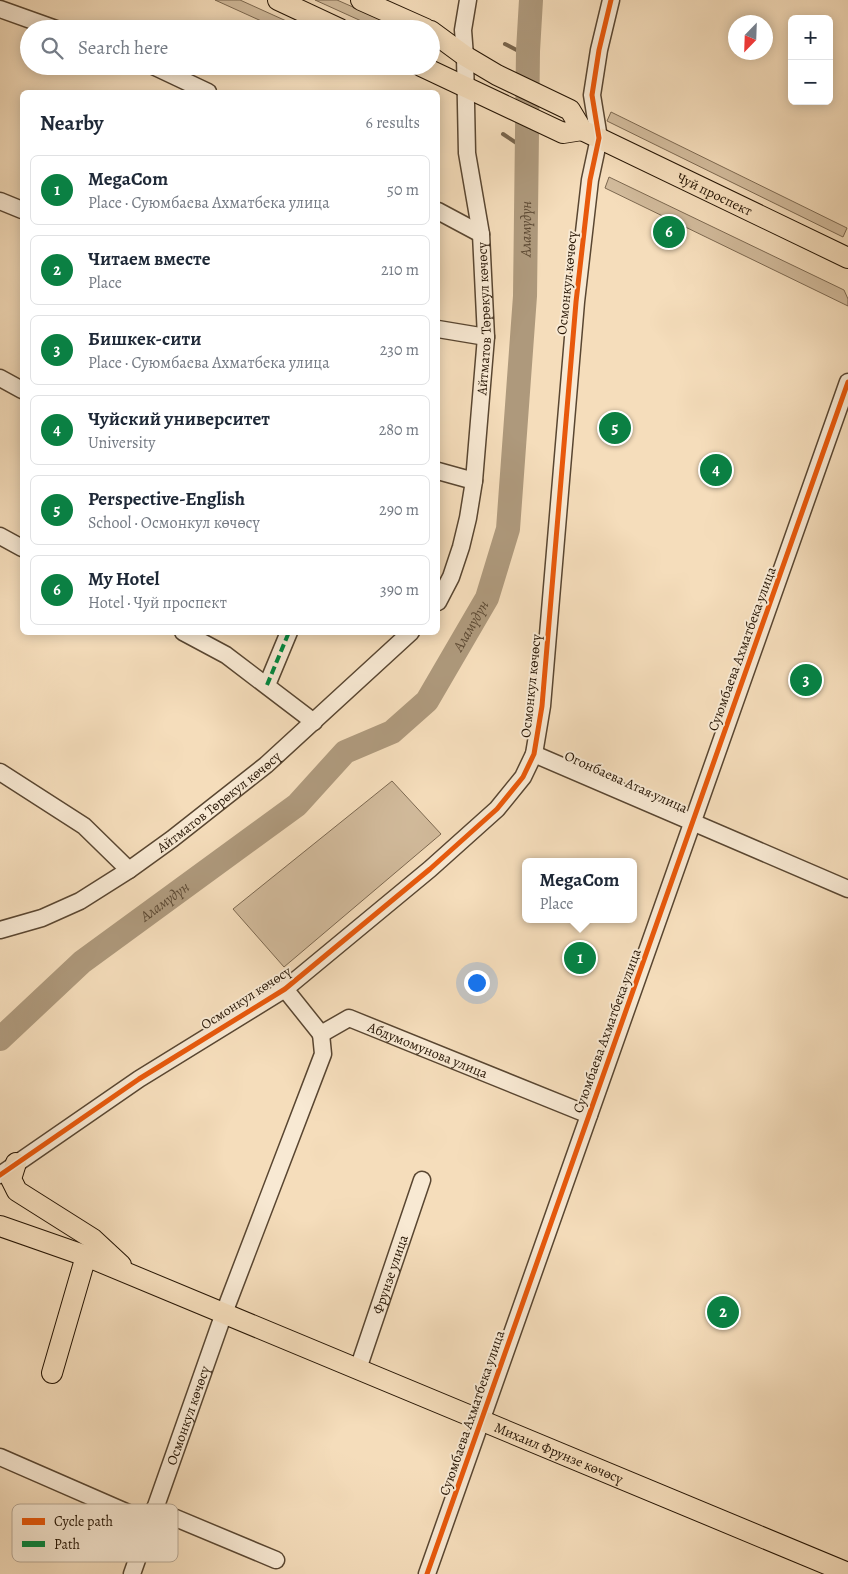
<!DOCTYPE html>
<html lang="en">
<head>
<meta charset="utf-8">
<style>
	body { margin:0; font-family:Alegreya,serif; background:#f2f2f3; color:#1f2937 }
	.controls { position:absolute; right:15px; top:15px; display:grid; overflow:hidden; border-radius:8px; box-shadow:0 2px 12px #0003 }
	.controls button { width:45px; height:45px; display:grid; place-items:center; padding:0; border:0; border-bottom:1px solid #e0e1e3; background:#fff; color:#1f2937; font:25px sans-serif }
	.compass { position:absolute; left:728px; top:15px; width:45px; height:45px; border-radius:50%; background:#fff; box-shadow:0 2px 12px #0003; rotate:203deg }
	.you { position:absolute; left:476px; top:982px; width:18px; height:18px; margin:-12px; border:4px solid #fff; border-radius:50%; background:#1a73e8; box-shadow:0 0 0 8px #1a73e833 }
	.badge { display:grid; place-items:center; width:32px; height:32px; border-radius:50%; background:#0b8043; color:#fff; font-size:16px; font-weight:700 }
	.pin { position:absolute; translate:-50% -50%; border:2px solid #fff; box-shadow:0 1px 5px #0006 }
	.popup { position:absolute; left:522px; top:858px; width:115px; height:65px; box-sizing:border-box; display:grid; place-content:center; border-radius:8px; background:#fff; filter:drop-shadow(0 1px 4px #0005); font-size:16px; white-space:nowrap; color:#747a83 }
	.popup b { font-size:19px; color:#1f2937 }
	.popup::after { content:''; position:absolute; left:50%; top:100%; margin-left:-10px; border:10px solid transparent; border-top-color:#fff }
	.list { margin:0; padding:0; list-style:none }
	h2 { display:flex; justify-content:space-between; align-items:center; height:65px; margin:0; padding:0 20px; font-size:21px }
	h2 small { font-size:16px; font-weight:400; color:#747a83 }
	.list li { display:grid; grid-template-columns:32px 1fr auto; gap:15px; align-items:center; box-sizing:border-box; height:70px; margin:0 10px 10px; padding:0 10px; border:1px solid #e0e1e3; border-radius:8px }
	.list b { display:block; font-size:19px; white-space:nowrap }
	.list p { margin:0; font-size:16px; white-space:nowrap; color:#747a83 }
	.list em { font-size:16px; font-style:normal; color:#747a83 }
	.icon { flex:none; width:28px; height:28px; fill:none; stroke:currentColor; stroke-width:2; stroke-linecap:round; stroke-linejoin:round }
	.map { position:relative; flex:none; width:848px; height:1574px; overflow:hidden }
	.search { position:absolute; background:#fff; box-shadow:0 2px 12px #0003; left:20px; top:20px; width:420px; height:55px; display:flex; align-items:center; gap:12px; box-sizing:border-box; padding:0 18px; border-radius:28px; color:#747a83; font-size:19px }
	.panel { position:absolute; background:#fff; box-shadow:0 2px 12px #0003; left:20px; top:90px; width:420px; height:545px; border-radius:8px }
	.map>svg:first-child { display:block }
	.green { fill:#d2bb9c; stroke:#7c6850 }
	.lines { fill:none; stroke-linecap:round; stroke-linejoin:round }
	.stream { stroke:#77644c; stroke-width:4 }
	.river { stroke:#ae997c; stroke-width:24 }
	.minor-casing { stroke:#594631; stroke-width:19 }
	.major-casing { stroke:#251403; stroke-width:22 }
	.minor { stroke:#f8e9d3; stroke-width:16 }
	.major { stroke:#f5ddbb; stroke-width:20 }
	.quiet { stroke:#00873e; stroke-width:4; stroke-dasharray:8 4; stroke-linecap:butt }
	.cycleway-casing { stroke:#f8e9d3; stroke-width:8 }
	.cycleway { stroke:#e8590c; stroke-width:5 }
	.labels { text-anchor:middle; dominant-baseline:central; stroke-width:4; stroke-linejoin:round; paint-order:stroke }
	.street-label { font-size:14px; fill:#251403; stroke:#f8e9d3 }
	.water-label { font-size:15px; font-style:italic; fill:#5c4933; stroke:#f8e9d3 }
	.key { fill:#f8e9d3; stroke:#b9a995; stroke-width:1 }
	.key-label { font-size:14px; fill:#251403 }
</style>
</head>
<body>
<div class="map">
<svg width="848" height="1574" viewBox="0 0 848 1574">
	<rect width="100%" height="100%" fill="#f5ddbb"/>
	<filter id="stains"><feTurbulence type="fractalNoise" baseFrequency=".004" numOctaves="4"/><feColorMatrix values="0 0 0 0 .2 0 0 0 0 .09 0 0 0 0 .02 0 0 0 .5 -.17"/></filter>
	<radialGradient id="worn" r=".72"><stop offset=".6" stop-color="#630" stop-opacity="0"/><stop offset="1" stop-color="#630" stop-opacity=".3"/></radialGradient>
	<!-- green -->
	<g class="green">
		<path d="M 215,0 L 240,0 L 304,29 L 279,29 Z"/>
		<path d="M 315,0 L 337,0 L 403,29 L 379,29 Z"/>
		<path d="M 611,112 L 847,228 L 843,237 L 607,121 Z"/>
		<path d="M 609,177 L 844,290 L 848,299 L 848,306 L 605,188 Z"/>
		<path d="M 392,781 L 441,834 L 284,967 L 233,909 Z"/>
	</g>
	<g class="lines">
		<!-- stream -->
		<g class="stream">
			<path d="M 505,44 L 528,56"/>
			<path d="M 503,134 L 527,150"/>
		</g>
		<!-- river -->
		<path class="river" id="s1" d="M 0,1039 L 82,962 L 297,805 L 345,752 L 392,732 L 427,701 L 487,598 L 508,529 L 525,296 L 528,51 L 531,0"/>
		<defs>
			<g id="minor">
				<path d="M 0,9 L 56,29"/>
				<path d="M 153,66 L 208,92"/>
				<path d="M 0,201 L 22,210"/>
				<path d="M 438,211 L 481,234"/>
				<path d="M 438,329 L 486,337"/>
				<path d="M 0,378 L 22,390"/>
				<path d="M 438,471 L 474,481"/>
				<path d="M 0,536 L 22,548"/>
				<path id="s2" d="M 438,602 L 451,577 L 461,547 L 468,518 L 474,481 L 486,337 L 481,234 L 467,153 L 465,56 L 463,30 L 468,0"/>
				<path d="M 183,632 L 226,655 L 314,722"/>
				<path d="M 267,685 L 289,632"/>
				<path d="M 534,754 L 848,889"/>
				<path d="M 0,772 L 84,826 L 129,870"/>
				<path id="s3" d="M 0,930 L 42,918 L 80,901 L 129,870 L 172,839 L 266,765 L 411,632"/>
				<path id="s4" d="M 285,989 L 321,1034 L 349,1018 L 589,1115"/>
				<path d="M 0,1175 L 139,1079 L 285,989 L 430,869 L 497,809 L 523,777 L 534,754 L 542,706 L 576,302 L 590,180 L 599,138 L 592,95 L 599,50 L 611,0"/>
				<path id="s5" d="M 358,1369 L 422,1180"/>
				<path d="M 0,1457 L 149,1522"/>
				<path d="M 154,1509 L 276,1560"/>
				<path id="s6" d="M 132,1574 L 224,1313 L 323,1054 L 321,1034"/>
				<path d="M 427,1574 L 848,382"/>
			</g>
			<g id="major">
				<path d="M 278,0 L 340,29"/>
				<path d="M 361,0 L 426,29"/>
				<path id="s7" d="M 431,31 L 465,56 L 497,75 L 570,110 L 582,130 L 848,258"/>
				<path d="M 421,66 L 563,133 L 582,130"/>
				<path d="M 16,1163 L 11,1179 L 17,1191 L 93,1239 L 121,1265"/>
				<path d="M 0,1226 L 86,1256"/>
				<path id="s8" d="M 52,1373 L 86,1256 L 848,1573"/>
			</g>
		</defs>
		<!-- minor casing -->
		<use href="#minor" class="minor-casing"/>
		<!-- major casing -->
		<use href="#major" class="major-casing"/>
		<!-- minor -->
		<use href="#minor" class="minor"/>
		<!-- major -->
		<use href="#major" class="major"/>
		<!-- quiet -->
		<path class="quiet" d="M 267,685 L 289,632"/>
		<defs>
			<g id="cycleway">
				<path d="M 0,1175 L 139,1079 L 285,989 L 430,869 L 497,809 L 523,777 L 534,754 L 542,706 L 576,302 L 590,180 L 599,138 L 592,95 L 599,50 L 611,0"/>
				<path d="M 427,1574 L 848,382"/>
			</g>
		</defs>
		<!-- cycleway casing -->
		<use href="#cycleway" class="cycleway-casing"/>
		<!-- cycleway -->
		<use href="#cycleway" class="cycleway"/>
	</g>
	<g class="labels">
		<!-- street labels -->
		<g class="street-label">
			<text stroke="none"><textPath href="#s7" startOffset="331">Чуй проспект</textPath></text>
			<text transform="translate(567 283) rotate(-84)">Осмонкул көчөсү</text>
			<text stroke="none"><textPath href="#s2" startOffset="290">Айтматов Төрөкул көчөсү</textPath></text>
			<text transform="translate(742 649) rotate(-70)">Суюмбаева Ахматбека улица</text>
			<text transform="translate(531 686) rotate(-84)">Осмонкул көчөсү</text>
			<text transform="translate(626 782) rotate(24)">Огонбаева Атая улица</text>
			<text stroke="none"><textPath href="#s3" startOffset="256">Айтматов Төрөкул көчөсү</textPath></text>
			<text transform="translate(246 998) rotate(-33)">Осмонкул көчөсү</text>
			<text transform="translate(607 1031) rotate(-70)">Суюмбаева Ахматбека улица</text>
			<text stroke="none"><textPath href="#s4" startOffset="175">Абдумомунова улица</textPath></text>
			<text stroke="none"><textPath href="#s5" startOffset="100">Фрунзе улица</textPath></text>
			<text transform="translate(472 1413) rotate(-71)">Суюмбаева Ахматбека улица</text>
			<text stroke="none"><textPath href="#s6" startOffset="168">Осмонкул көчөсү</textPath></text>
			<text stroke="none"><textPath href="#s8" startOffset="634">Михаил Фрунзе көчөсү</textPath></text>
		</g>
		<!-- water labels -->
		<g class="water-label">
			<text stroke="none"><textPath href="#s1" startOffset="1040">Аламүдүн</textPath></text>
			<text stroke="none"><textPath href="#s1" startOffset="635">Аламүдүн</textPath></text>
			<text stroke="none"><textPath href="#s1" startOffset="215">Аламүдүн</textPath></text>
		</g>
	</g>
	<!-- legend -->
	<rect x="12" y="1504" width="166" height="58" rx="8" class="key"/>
	<rect x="22" y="1518" width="23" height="7" fill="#e8590c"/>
	<rect x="22" y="1541" width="23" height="6" fill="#00873e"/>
	<g class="key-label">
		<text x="54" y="1526">Cycle path</text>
		<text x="54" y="1549">Path</text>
	</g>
	<rect width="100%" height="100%" filter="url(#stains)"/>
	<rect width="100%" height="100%" fill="url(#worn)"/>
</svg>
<div class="controls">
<button>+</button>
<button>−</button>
</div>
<svg class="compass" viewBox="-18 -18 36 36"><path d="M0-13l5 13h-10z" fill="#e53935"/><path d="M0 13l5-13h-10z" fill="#747a83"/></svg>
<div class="you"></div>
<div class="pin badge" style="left:580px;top:958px">1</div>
<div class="popup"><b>MegaCom</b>Place</div>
<div class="pin badge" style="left:723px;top:1312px">2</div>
<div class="pin badge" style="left:806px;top:680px">3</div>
<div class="pin badge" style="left:716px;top:470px">4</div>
<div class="pin badge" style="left:615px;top:428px">5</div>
<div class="pin badge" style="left:669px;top:232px">6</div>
<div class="search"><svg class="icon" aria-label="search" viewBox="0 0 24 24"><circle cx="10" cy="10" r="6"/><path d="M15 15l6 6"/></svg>Search here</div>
<section class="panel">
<h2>Nearby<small>6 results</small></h2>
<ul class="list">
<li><span class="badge">1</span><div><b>MegaCom</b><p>Place · Суюмбаева Ахматбека улица</p></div><em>50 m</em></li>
<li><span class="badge">2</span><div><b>Читаем вместе</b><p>Place</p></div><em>210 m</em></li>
<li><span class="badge">3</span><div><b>Бишкек-сити</b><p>Place · Суюмбаева Ахматбека улица</p></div><em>230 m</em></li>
<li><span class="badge">4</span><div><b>Чуйский университет</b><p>University</p></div><em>280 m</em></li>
<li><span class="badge">5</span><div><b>Perspective-English</b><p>School · Осмонкул көчөсү</p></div><em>290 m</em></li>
<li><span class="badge">6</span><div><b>My Hotel</b><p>Hotel · Чуй проспект</p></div><em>390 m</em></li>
</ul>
</section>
</div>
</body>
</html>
